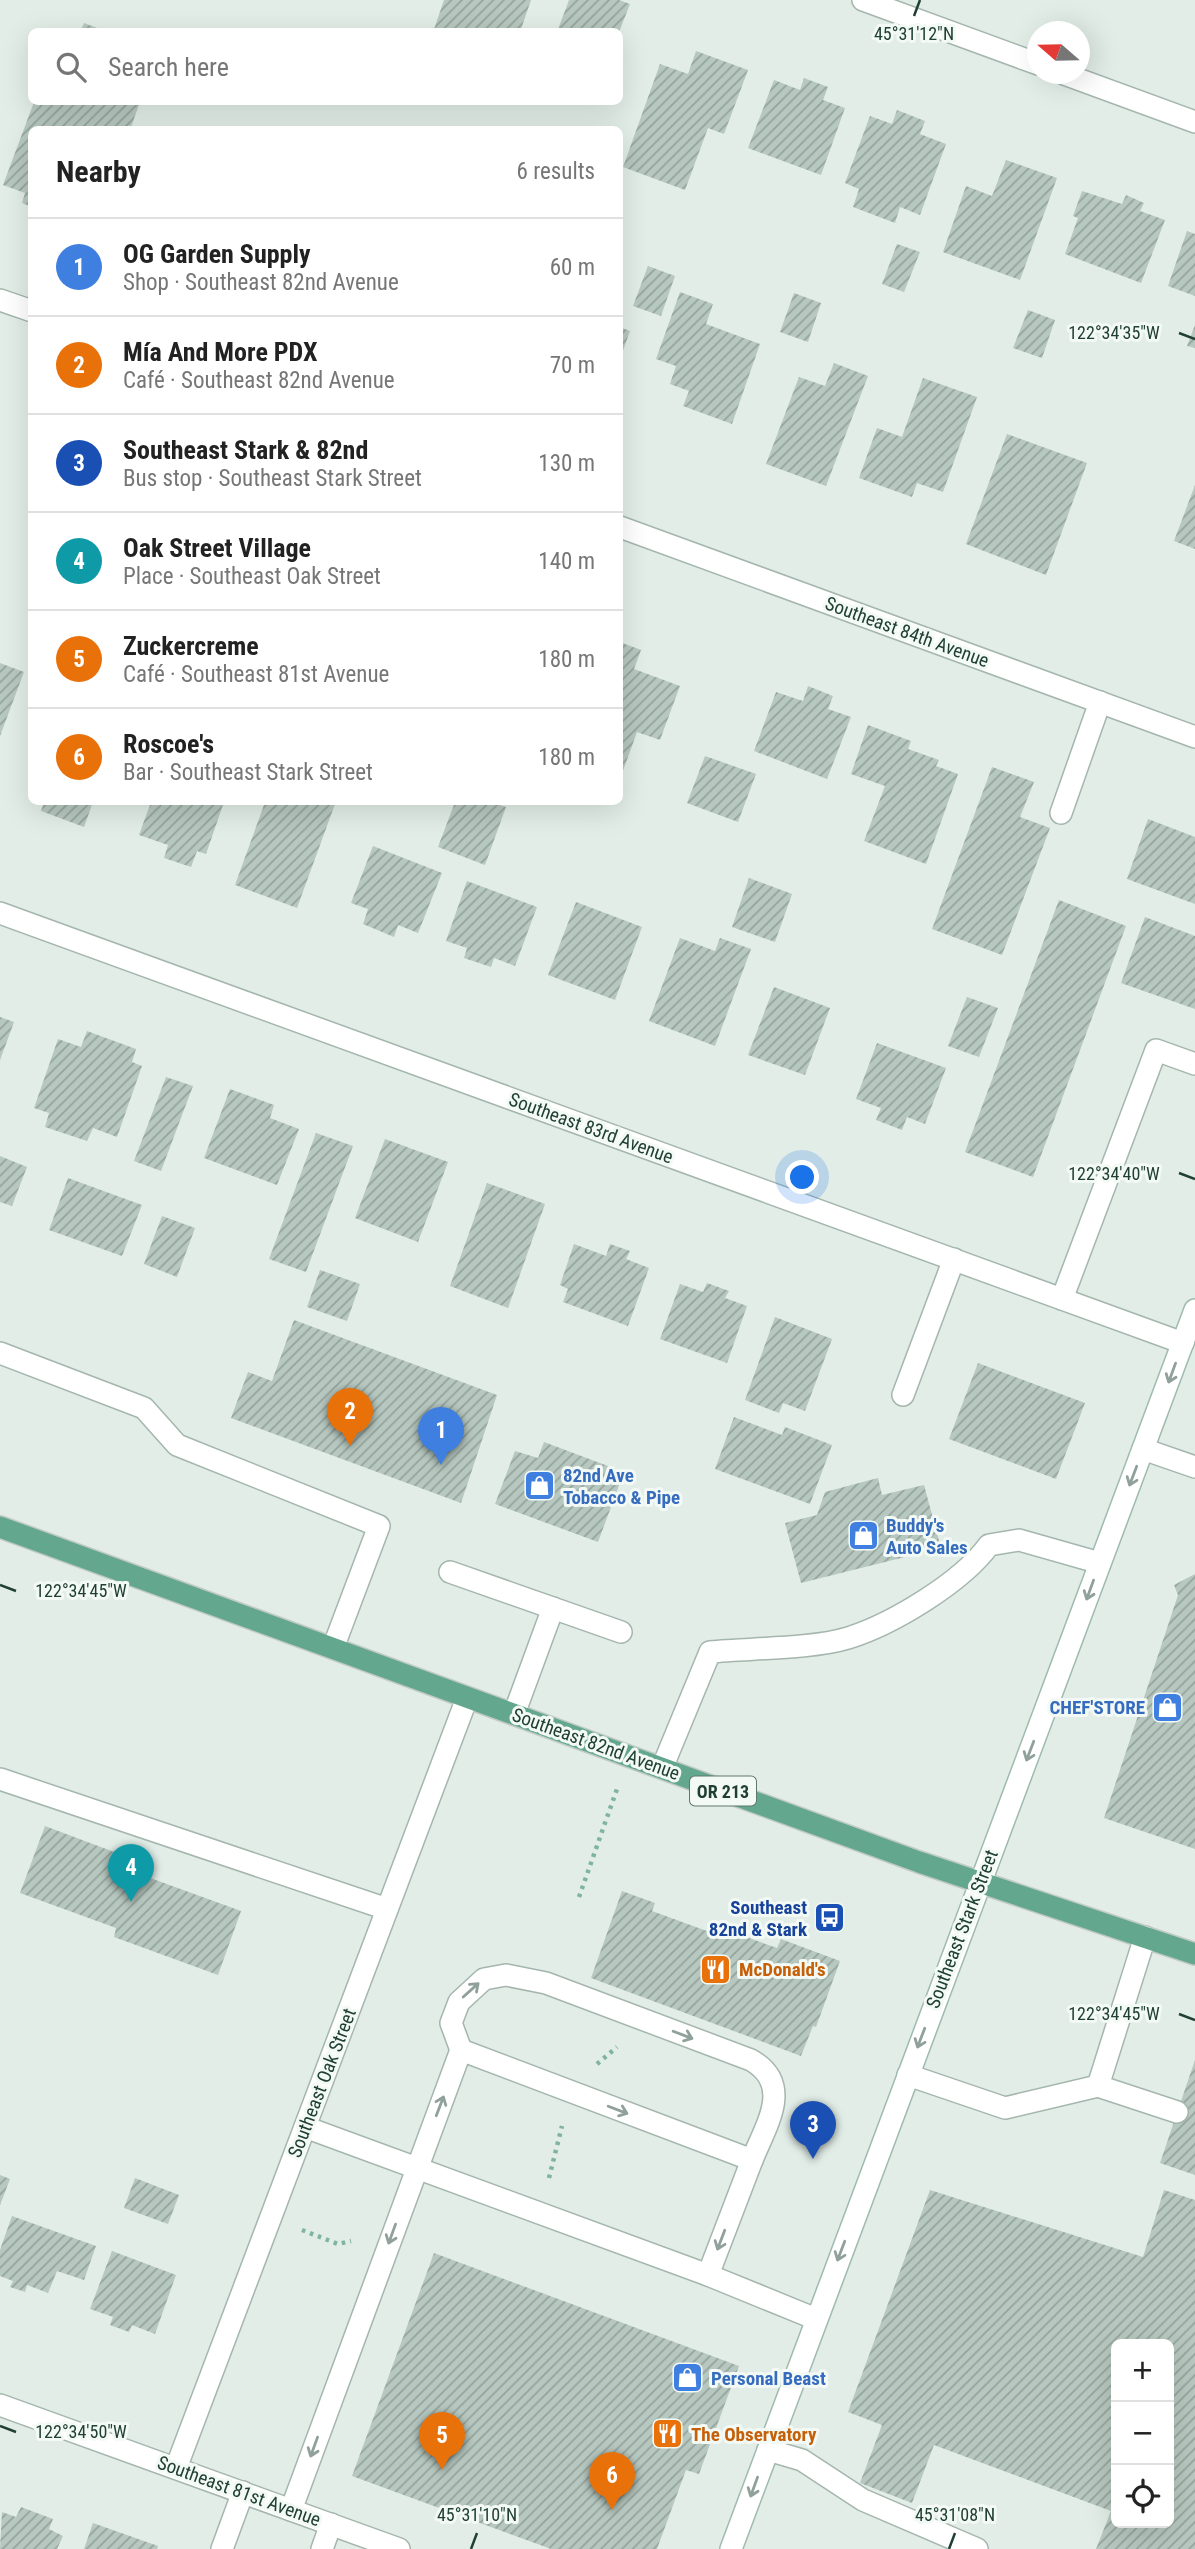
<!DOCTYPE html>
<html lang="en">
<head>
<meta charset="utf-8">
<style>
	body { margin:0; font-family:"Roboto Condensed",sans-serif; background:#f6f6f6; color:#222 }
	.controls { position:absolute; right:21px; bottom:21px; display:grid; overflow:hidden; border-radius:10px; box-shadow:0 7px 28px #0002 }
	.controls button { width:63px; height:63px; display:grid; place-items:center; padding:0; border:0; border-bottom:2px solid #e0e0e0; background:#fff; color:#222; font:35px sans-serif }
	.compass { position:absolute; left:1027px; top:21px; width:63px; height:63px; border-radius:50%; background:#fff; box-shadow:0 7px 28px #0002; rotate:290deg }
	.you { position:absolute; left:803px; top:1178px; width:24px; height:24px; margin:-18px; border:5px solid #fff; border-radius:50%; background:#1a73e8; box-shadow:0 0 0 10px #1a73e833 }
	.badge { display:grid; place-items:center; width:46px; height:46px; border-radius:50%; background:#7c3aed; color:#fff; font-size:23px; font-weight:700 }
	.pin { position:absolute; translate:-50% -58px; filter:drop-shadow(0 2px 4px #0008) }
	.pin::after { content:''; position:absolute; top:37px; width:24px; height:21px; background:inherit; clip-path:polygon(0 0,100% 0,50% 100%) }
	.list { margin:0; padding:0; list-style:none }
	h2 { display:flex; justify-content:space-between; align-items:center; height:91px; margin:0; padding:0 28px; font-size:30px }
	h2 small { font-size:23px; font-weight:400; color:#767676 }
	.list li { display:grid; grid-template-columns:46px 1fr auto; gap:21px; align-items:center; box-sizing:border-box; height:98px; padding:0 28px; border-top:2px solid #e0e0e0 }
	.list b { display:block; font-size:26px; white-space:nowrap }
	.list p { margin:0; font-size:23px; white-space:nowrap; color:#767676 }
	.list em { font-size:23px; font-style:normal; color:#767676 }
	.icon { flex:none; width:38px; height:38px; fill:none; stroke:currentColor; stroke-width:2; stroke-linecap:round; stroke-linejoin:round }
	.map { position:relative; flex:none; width:1195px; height:2549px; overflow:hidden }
	.search { position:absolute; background:#fff; box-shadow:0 7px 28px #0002; left:28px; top:28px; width:595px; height:77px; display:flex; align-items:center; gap:18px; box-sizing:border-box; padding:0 24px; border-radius:10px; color:#767676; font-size:26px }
	.panel { position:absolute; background:#fff; box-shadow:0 7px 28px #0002; left:28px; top:126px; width:595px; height:679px; border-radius:10px }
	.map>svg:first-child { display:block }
	.building { fill:url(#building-hatch); fill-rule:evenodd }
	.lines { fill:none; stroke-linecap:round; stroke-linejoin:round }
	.lane-casing { stroke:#a4b6ae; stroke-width:24 }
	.street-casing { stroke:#a4b6ae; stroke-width:24 }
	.secondary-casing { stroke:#9fbaae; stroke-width:24 }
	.primary-casing { stroke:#c1cac6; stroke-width:24 }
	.path { stroke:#7fb49e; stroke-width:4.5; stroke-dasharray:3.5 5; stroke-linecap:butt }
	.lane { stroke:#fff; stroke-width:21 }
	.street { stroke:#fff; stroke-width:21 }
	.secondary { stroke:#fff; stroke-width:21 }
	.primary { stroke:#63a78e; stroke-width:21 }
	.oneway { stroke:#90a09a }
	.ticks { fill:none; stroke:#204034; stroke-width:2.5 }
	.labels { text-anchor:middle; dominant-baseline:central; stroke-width:6; stroke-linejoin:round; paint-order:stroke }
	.shield { fill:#f3f9f5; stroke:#5f786e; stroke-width:2 }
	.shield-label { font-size:18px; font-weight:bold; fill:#204034 }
	.street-label { font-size:19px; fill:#204034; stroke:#f3f9f5 }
	.shop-label { font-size:19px; font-weight:bold; fill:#366cbe; stroke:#f3f9f5; text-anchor:start }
	.transit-label { font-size:19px; font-weight:bold; fill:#164399; stroke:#f3f9f5; text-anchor:end }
	.food-label { font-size:19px; font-weight:bold; fill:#c56008; stroke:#f3f9f5; text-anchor:start }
	.ticks-label { font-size:18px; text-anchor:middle; fill:#204034; stroke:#f3f9f5; stroke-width:6; stroke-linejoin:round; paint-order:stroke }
</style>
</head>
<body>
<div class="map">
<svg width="1195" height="2549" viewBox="0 0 1195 2549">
	<defs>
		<pattern id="building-hatch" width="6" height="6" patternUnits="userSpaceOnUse" patternTransform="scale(1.75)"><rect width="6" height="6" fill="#b7c8c0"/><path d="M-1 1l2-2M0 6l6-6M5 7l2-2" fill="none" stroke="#94a49d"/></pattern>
	</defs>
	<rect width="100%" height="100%" fill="#e2ede7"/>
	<!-- building -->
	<g class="building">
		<path d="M 444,0 L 531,0 L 520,32 L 433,32 Z"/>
		<path d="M 569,0 L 619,0 L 630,4 L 619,32 L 557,32 Z"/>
		<path d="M 84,23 L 105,31 L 105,32 L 80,32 Z"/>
		<path d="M 696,51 L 748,70 L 724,134 L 708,128 L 685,190 L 623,167 L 660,64 L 688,74 Z"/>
		<path d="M 804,78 L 828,87 L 823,100 L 845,108 L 821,175 L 748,148 L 774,80 L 800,90 Z"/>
		<path d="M 34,102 L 140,102 L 130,130 L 32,130 L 32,207 L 22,203 L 25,193 L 3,185 Z"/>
		<path d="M 897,110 L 925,121 L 920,134 L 946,144 L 920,215 L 900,207 L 895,223 L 853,207 L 859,189 L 845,183 L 870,116 L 892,124 Z"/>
		<path d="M 1006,160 L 1057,178 L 1020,280 L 943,252 L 966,186 L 992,196 Z"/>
		<path d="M 1082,191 L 1122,204 L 1126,195 L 1144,203 L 1140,211 L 1165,220 L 1141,283 L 1065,254 L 1078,218 L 1073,216 Z"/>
		<path d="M 1187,231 L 1195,234 L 1195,296 L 1168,286 Z"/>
		<path d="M 897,244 L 920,252 L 904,292 L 882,284 Z"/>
		<path d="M 648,266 L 675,276 L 661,316 L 633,306 Z"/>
		<path d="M 680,292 L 713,304 L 706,324 L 760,344 L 732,424 L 683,406 L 689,391 L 670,384 L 676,366 L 656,359 Z"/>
		<path d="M 794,293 L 821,303 L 808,342 L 780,332 Z"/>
		<path d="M 1028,310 L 1055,320 L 1042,358 L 1013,348 Z"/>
		<path d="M 1195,325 L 1195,348 L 1187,346 Z"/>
		<path d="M 620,327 L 630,331 L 620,359 Z"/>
		<path d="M 834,363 L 868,376 L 826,486 L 766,464 L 799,377 L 825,386 Z"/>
		<path d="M 923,378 L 977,397 L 943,492 L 917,483 L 912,497 L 859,478 L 877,428 L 902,437 Z"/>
		<path d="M 1007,434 L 1087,463 L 1046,575 L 966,544 Z"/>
		<path d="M 1195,485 L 1195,549 L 1174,541 Z"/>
		<path d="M 620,642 L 641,650 L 634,669 L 680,686 L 660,740 L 637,732 L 620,779 Z"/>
		<path d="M 0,663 L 24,672 L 0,736 Z"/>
		<path d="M 808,686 L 833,696 L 828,709 L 851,717 L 827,779 L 754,751 L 776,692 L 803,701 Z"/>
		<path d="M 868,725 L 911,741 L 908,749 L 939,760 L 936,766 L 958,774 L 926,864 L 864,841 L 885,786 L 851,774 Z"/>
		<path d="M 705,756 L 756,774 L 738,822 L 687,803 Z"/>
		<path d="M 992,767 L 1034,782 L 1020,817 L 1050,828 L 1002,955 L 932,929 Z"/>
		<path d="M 44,802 L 93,802 L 84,827 L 41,811 Z"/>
		<path d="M 151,802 L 224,802 L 206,854 L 197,851 L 191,867 L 164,858 L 168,845 L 139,835 Z"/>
		<path d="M 265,802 L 335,804 L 297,908 L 235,885 Z"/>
		<path d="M 455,802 L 491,802 L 506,807 L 485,865 L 438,847 Z"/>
		<path d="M 1148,819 L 1195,837 L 1195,904 L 1127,879 Z"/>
		<path d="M 373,846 L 442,873 L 418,933 L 398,925 L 394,937 L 363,924 L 368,909 L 351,903 Z"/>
		<path d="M 749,878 L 792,894 L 775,942 L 732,927 Z"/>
		<path d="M 467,881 L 537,907 L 515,966 L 494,958 L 491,967 L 464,958 L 467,948 L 446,941 Z"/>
		<path d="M 1059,900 L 1126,926 L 1033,1177 L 965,1152 Z"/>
		<path d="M 576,902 L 642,927 L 615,1000 L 548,975 Z"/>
		<path d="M 1145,917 L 1195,936 L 1195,1009 L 1121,983 Z"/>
		<path d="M 680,938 L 715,951 L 720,938 L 751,949 L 715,1046 L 649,1021 Z"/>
		<path d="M 774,987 L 830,1008 L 805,1075 L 748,1055 Z"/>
		<path d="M 967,997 L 998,1008 L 979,1057 L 948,1046 Z"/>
		<path d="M 0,1017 L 14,1022 L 0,1060 Z"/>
		<path d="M 87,1031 L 136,1049 L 132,1062 L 142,1066 L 117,1137 L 93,1128 L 87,1141 L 45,1127 L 49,1113 L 34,1108 L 58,1039 L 81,1047 Z"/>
		<path d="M 877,1043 L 946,1068 L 925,1124 L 907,1117 L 902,1130 L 876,1120 L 881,1108 L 856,1099 Z"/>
		<path d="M 166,1077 L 193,1086 L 161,1171 L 134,1161 Z"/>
		<path d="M 230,1089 L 274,1105 L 270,1118 L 299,1129 L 277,1185 L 204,1158 Z"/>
		<path d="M 316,1133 L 353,1146 L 306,1272 L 269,1259 Z"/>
		<path d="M 385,1139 L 448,1162 L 418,1242 L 355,1218 Z"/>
		<path d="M 0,1156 L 27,1167 L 12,1206 L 0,1202 Z"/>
		<path d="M 68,1178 L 142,1205 L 122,1256 L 49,1230 Z"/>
		<path d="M 487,1183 L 545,1204 L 508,1308 L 450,1286 Z"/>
		<path d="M 162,1216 L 195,1228 L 177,1277 L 144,1264 Z"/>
		<path d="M 574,1244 L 606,1256 L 610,1244 L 630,1251 L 626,1259 L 649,1268 L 628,1326 L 563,1302 L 568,1289 L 560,1285 Z"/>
		<path d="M 320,1270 L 360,1284 L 347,1321 L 307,1307 Z"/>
		<path d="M 707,1283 L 729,1291 L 725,1298 L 747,1306 L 727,1363 L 660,1339 L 680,1284 L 703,1292 Z"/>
		<path d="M 775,1317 L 832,1339 L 805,1411 L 783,1403 L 779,1413 L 745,1400 Z"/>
		<path d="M 294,1320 L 497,1395 L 461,1503 L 231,1418 L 248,1372 L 272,1381 Z"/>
		<path d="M 978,1363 L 1085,1403 L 1056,1479 L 949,1439 Z"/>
		<path d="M 734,1417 L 782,1435 L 785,1427 L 832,1445 L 810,1504 L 715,1469 Z"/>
		<path d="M 544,1442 L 624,1472 L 598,1542 L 495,1504 L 515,1451 L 538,1458 Z"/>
		<path d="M 878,1478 L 882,1495 L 924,1485 L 941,1548 L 801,1583 L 785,1523 L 817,1515 L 825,1492 Z"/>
		<path d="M 1195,1574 L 1195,1849 L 1104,1818 L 1178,1595 L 1174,1585 Z"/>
		<path d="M 45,1826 L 146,1864 L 142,1875 L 241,1911 L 218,1975 L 114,1937 L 116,1928 L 20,1893 Z"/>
		<path d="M 622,1891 L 655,1903 L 652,1911 L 715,1934 L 718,1927 L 777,1948 L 781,1939 L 840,1961 L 816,2027 L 813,2026 L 801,2056 L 591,1978 Z"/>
		<path d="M 1195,2060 L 1195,2175 L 1160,2163 Z"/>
		<path d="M 0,2175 L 10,2179 L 0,2205 Z"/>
		<path d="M 135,2178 L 179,2195 L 168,2224 L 124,2208 Z"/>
		<path d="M 930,2190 L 1143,2257 L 1164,2190 L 1195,2200 L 1195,2549 L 1096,2549 L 1111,2511 L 934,2445 L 912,2503 L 860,2483 L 882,2425 L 848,2412 ZM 1116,2344 L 1169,2344 L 1169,2523 L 1116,2523 Z"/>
		<path d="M 12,2216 L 96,2246 L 84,2280 L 57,2271 L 48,2293 L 27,2285 L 25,2292 L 10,2287 L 13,2281 L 0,2276 L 0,2250 Z"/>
		<path d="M 112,2251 L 176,2275 L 155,2334 L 132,2325 L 129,2332 L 110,2325 L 113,2317 L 90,2309 Z"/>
		<path d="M 434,2253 L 739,2366 L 699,2474 L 686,2470 L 657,2549 L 551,2549 L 352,2476 Z"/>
		<path d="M 21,2507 L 53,2519 L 49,2529 L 63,2536 L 57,2549 L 0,2549 L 2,2512 L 16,2517 Z"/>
		<path d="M 93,2523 L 158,2546 L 157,2549 L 84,2549 Z"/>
	</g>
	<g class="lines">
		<defs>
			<g id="lane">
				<path d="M 1061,813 L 1100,702"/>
				<path d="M 1062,1299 L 1156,1050 L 1195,1064"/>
				<path d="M 0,1353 L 144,1408 L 177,1445 L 379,1526 L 333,1648"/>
				<path d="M 903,1395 L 954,1259"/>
				<path d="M 1143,1449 L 1195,1467"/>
				<path d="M 450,1572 L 621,1632"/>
				<path d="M 514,1714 L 553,1608"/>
				<path d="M 662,1768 L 710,1652 C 750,1648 812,1649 848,1638 C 893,1624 962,1582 989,1545 L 1019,1540 L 1100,1563"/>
				<path d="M 0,1779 L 387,1909"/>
				<path d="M 461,2050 L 451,2023 L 459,2002 L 484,1979 L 506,1975 L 546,1983 L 751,2060 C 794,2085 766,2125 752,2160"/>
				<path d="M 908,2075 L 1005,2108 L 1098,2086 L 1177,2112"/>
				<path d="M 1098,2086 L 1145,1937"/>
				<path d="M 305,2127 L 708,2275 L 816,2319"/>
				<path d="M 768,2450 L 802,2460 L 863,2500 L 977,2549"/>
				<path d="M 291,2510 L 461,2050 L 752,2160 L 708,2275"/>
				<path d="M 222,2549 L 243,2492"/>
				<path d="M 322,2549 L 331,2524"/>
			</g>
			<g id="street">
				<path d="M 863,0 L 1038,64"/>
				<path d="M 1064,74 L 1195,122"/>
				<path d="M 0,300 L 32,311"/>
				<path d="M 620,527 L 1195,737"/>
				<path d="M 0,913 L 1183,1343"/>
				<path d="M 0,2405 L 399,2549"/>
				<path d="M 176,2468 L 467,1698"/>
			</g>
			<path id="secondary" d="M 731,2549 L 1195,1310"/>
			<path id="primary" d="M 0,1527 L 919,1862 L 1195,1954"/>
		</defs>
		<!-- lane casing -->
		<use href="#lane" class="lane-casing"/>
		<!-- street casing -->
		<use href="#street" class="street-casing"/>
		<!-- secondary casing -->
		<use href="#secondary" class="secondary-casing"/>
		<!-- primary casing -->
		<use href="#primary" class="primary-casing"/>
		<!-- path -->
		<g class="path">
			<path d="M 579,1897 L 617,1789"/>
			<path d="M 597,2064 L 617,2047"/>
			<path d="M 549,2178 L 562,2126"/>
			<path d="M 302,2230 L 338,2244 L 351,2241"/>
		</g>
		<!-- lane -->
		<use href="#lane" class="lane"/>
		<!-- street -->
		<use href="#street" class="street"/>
		<!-- secondary -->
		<use href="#secondary" class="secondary"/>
		<!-- primary -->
		<use href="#primary" class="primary"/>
	</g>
	<!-- one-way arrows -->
	<defs><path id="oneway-shaft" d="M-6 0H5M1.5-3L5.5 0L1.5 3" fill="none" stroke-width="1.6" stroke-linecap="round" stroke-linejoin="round" transform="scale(1.75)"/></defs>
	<g class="oneway">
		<use href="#oneway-shaft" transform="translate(1172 1373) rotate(110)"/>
		<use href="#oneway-shaft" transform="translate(1133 1476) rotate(111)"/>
		<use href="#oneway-shaft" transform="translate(1090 1590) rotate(110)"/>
		<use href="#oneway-shaft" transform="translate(1030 1751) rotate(111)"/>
		<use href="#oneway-shaft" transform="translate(471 1990) rotate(-42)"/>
		<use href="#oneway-shaft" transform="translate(683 2035) rotate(21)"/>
		<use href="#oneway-shaft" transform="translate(921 2038) rotate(111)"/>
		<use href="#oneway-shaft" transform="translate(440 2106) rotate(-69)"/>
		<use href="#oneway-shaft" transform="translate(618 2110) rotate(21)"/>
		<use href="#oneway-shaft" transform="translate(392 2234) rotate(110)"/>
		<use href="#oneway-shaft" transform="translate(721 2240) rotate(111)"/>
		<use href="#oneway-shaft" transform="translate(841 2251) rotate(111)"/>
		<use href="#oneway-shaft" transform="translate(314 2447) rotate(110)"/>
		<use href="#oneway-shaft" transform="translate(754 2487) rotate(110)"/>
	</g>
	<!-- ticks -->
	<path class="ticks" d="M 914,16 L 920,0M 1179,333 L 1195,339M 1179,1173 L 1195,1179M 0,1585 L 16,1591M 1179,2014 L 1195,2020M 0,2426 L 16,2432M 471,2549 L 477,2533M 949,2549 L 955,2533"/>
	<!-- icons -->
	<defs>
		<symbol id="shop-square" viewBox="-11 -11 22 22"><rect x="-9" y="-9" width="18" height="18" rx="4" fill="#3f7fe0" stroke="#f3f9f5"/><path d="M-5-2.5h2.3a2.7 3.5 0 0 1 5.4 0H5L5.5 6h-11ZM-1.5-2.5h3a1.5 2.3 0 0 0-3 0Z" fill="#fff"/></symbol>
		<symbol id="bus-square" viewBox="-11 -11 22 22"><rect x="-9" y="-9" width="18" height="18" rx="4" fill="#1a4fb4" stroke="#f3f9f5"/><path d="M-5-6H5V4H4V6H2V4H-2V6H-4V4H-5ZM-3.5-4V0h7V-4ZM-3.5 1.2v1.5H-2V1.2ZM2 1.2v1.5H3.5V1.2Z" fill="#fff"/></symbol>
		<symbol id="restaurant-square" viewBox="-11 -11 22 22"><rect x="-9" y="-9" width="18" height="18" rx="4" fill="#e8710a" stroke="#f3f9f5"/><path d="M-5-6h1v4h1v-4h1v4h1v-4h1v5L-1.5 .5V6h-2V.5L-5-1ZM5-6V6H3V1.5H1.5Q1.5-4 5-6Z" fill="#fff"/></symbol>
	</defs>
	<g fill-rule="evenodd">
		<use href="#shop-square" x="522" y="1468" width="35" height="35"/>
		<use href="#shop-square" x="846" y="1518" width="35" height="35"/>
		<use href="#shop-square" x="1150" y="1690" width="35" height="35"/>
		<use href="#bus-square" x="812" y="1900" width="35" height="35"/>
		<use href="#restaurant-square" x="698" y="1952" width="35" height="35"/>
		<use href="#shop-square" x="670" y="2360" width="35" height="35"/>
		<use href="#restaurant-square" x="650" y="2416" width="35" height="35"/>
	</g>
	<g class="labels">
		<!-- shield labels -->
		<rect class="shield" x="690" y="1776.5" width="66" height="29" rx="5"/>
		<g class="shield-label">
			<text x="723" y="1791">OR 213</text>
		</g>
		<!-- street labels -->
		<g class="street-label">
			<text transform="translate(907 632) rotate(20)">Southeast 84th Avenue</text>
			<text transform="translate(591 1128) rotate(20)">Southeast 83rd Avenue</text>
			<text transform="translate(596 1744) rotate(20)">Southeast 82nd Avenue</text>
			<text transform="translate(962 1929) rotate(-69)">Southeast Stark Street</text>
			<text transform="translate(322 2083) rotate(-69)">Southeast Oak Street</text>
			<text transform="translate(239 2491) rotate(20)">Southeast 81st Avenue</text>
		</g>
		<!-- shop labels -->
		<g class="shop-label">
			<text x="563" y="1475">82nd Ave<tspan x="563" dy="22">Tobacco &amp; Pipe</tspan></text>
			<text x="886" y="1525">Buddy's<tspan x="886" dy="22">Auto Sales</tspan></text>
			<text x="1145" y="1707" text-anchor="end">CHEF'STORE</text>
			<text x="711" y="2378">Personal Beast</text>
		</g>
		<!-- transit labels -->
		<g class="transit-label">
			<text x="807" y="1907">Southeast<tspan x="807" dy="22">82nd &amp; Stark</tspan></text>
		</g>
		<!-- food labels -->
		<g class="food-label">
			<text x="739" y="1969">McDonald's</text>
			<text x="691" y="2434">The Observatory</text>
		</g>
	</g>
	<g class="ticks-label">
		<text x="914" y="40">45°31'12"N</text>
		<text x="1114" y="339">122°34'35"W</text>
		<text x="1114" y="1180">122°34'40"W</text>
		<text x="81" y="1597">122°34'45"W</text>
		<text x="1114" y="2020">122°34'45"W</text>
		<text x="81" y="2438">122°34'50"W</text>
		<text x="477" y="2521">45°31'10"N</text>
		<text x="955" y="2521">45°31'08"N</text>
	</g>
</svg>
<div class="controls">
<button>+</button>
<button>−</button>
<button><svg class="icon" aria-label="locate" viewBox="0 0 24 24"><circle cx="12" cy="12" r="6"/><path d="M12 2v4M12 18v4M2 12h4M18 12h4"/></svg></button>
</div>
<svg class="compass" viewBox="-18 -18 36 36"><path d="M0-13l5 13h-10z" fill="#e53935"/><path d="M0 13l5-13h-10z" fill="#767676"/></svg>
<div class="you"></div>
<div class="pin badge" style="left:441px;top:1465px;background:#3f7fe0">1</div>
<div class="pin badge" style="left:350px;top:1446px;background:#e8710a">2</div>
<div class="pin badge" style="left:813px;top:2159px;background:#1a4fb4">3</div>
<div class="pin badge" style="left:131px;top:1902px;background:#0f9aa8">4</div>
<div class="pin badge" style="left:442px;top:2470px;background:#e8710a">5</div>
<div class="pin badge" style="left:612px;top:2510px;background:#e8710a">6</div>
<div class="search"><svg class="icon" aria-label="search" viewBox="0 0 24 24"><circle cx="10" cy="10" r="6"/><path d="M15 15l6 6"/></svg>Search here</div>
<section class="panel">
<h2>Nearby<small>6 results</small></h2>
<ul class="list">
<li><span class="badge" style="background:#3f7fe0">1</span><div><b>OG Garden Supply</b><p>Shop · Southeast 82nd Avenue</p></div><em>60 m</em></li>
<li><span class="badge" style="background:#e8710a">2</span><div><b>Mía And More PDX</b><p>Café · Southeast 82nd Avenue</p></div><em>70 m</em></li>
<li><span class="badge" style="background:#1a4fb4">3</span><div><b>Southeast Stark &amp; 82nd</b><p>Bus stop · Southeast Stark Street</p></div><em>130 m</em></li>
<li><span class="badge" style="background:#0f9aa8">4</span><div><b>Oak Street Village</b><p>Place · Southeast Oak Street</p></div><em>140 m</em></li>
<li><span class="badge" style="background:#e8710a">5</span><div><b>Zuckercreme</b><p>Café · Southeast 81st Avenue</p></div><em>180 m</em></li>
<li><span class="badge" style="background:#e8710a">6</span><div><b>Roscoe's</b><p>Bar · Southeast Stark Street</p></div><em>180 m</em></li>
</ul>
</section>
</div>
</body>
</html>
